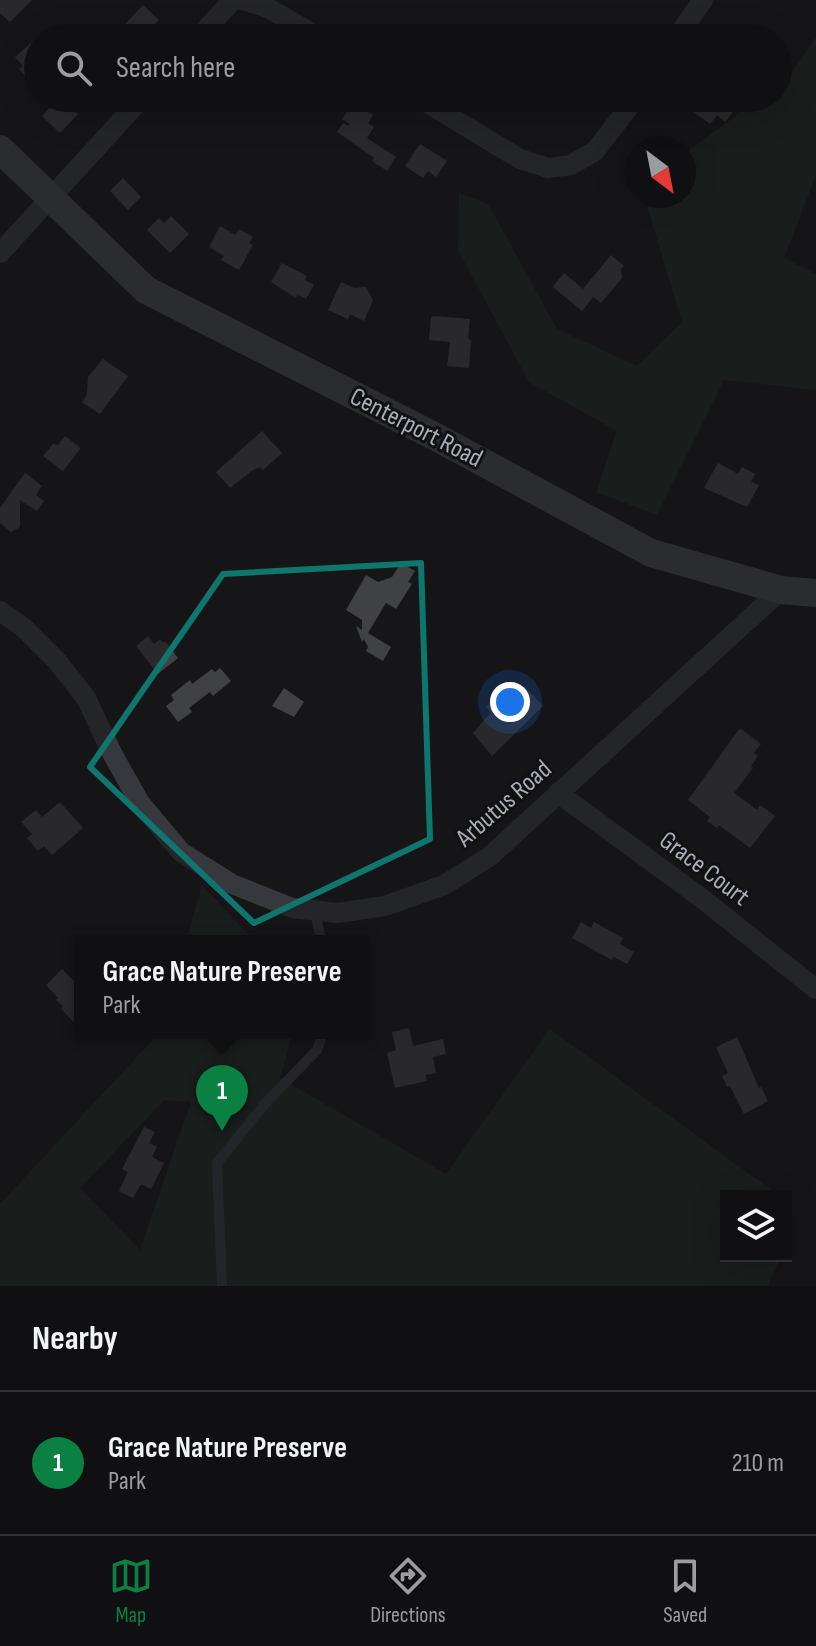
<!DOCTYPE html>
<html lang="en">
<head>
<meta charset="utf-8">
<style>
	body { margin:0; font-family:"Sofia Sans Condensed",sans-serif; background:#1e1e20; color:#f1f3f6 }
	.controls { position:absolute; right:24px; bottom:24px; display:grid; overflow:hidden; border-radius:0px; box-shadow:0 8px 32px #0002 }
	.controls button { width:72px; height:72px; display:grid; place-items:center; padding:0; border:0; border-bottom:2px solid #303032; background:#101012; color:#f1f3f6; font:40px sans-serif }
	.compass { position:absolute; left:624px; top:136px; width:72px; height:72px; border-radius:50%; background:#101012; box-shadow:0 8px 32px #0002; rotate:148deg }
	.you { position:absolute; left:510px; top:702px; width:28px; height:28px; margin:-20px; border:6px solid #fff; border-radius:50%; background:#1a73e8; box-shadow:0 0 0 12px #1a73e833 }
	.badge { display:grid; place-items:center; width:52px; height:52px; border-radius:50%; background:#0b8043; color:#fff; font-size:26px; font-weight:700 }
	.pin { position:absolute; translate:-50% -66px; filter:drop-shadow(0 2px 4px #0008) }
	.pin::after { content:''; position:absolute; top:42px; width:28px; height:24px; background:inherit; clip-path:polygon(0 0,100% 0,50% 100%) }
	.popup { position:absolute; left:74px; top:935px; width:296px; height:104px; box-sizing:border-box; display:grid; place-content:center; border-radius:0px; background:#101012; filter:drop-shadow(0 2px 6px #0005); font-size:26px; white-space:nowrap; color:#9c9d9f }
	.popup b { font-size:30px; color:#f1f3f6 }
	.popup::after { content:''; position:absolute; left:50%; top:100%; margin-left:-16px; border:16px solid transparent; border-top-color:#101012 }
	.list { margin:0; padding:0; list-style:none }
	h2 { display:flex; justify-content:space-between; align-items:center; height:104px; margin:0; padding:0 32px; font-size:34px }
	h2 small { font-size:26px; font-weight:400; color:#9c9d9f }
	.list li { display:grid; grid-template-columns:52px 1fr auto; gap:24px; align-items:center; box-sizing:border-box; height:144px; padding:0 32px; border-top:2px solid #303032 }
	.list b { display:block; font-size:30px; white-space:nowrap }
	.list p { margin:0; font-size:26px; white-space:nowrap; color:#9c9d9f }
	.list em { font-size:26px; font-style:normal; color:#9c9d9f }
	.icon { flex:none; width:44px; height:44px; fill:none; stroke:currentColor; stroke-width:2; stroke-linecap:round; stroke-linejoin:round }
	.map { position:relative; flex:none; width:816px; height:1286px; overflow:hidden }
	.search { position:absolute; background:#101012; box-shadow:0 8px 32px #0002; left:24px; right:24px; top:24px; height:88px; display:flex; align-items:center; gap:20px; box-sizing:border-box; padding:0 28px; border-radius:44px; color:#9c9d9f; font-size:30px }
	.sheet { height:248px; background:#101012 }
	nav { display:flex; justify-content:space-around; align-items:center; box-sizing:border-box; height:112px; border-top:2px solid #303032; background:#101012; font-size:22px; color:#9c9d9f }
	nav a { display:grid; justify-items:center; gap:4px }
	nav .on { color:#0b8043 }
	.map>svg:first-child { display:block }
	.green { fill:#1e261f; fill-rule:evenodd }
	.building { fill:#404145 }
	.lines { fill:none; stroke-linecap:round; stroke-linejoin:round }
	.lane { stroke:#37383d; stroke-width:10 }
	.street { stroke:#37383d; stroke-width:20 }
	.secondary { stroke:#45474d; stroke-width:28 }
	.marked { fill:none; stroke:#0f766e; stroke-width:6; stroke-linejoin:round }
	.labels { text-anchor:middle; dominant-baseline:central; stroke-width:6; stroke-linejoin:round; paint-order:stroke }
	.street-label { font-size:26px; fill:#a8adb8; stroke:#111113 }
</style>
</head>
<body>
<div class="map">
<svg width="816" height="1286" viewBox="0 0 816 1286">
	<rect width="100%" height="100%" fill="#161618"/>
	<!-- green -->
	<g class="green">
		<path d="M 816,37 L 816,175 L 784,258 L 816,274 L 816,390 L 724,380 L 657,515 L 596,492 L 617,431 L 529,382 L 458,250 L 459,193 L 488,204 L 557,329 L 637,366 L 682,322 L 644,196 L 684,196 L 684,154 L 760,98 L 778,98 L 778,85 L 789,76 Z"/>
		<path d="M 202,885 L 248,934 L 272,941 L 186,941 Z"/>
		<path d="M 550,1029 L 780,1196 L 726,1196 L 726,1256 L 781,1256 L 768,1286 L 0,1286 L 0,1204 L 159,1033 L 293,1033 L 280,1078 L 446,1174 ZM 164,1100 L 191,1102 L 140,1250 L 80,1188 Z"/>
	</g>
	<!-- building -->
	<g class="building">
		<path d="M 0,0 L 32,0 L 10,22 L 0,13 Z"/>
		<path d="M 143,5 L 159,20 L 141,38 L 112,38 Z"/>
		<path d="M 38,37 L 38,91 L 19,69 L 23,66 L 15,57 Z"/>
		<path d="M 59,98 L 78,114 L 60,133 L 42,116 Z"/>
		<path d="M 698,98 L 734,98 L 729,104 L 735,109 L 725,122 L 717,115 L 710,124 L 690,109 Z"/>
		<path d="M 354,102 L 373,115 L 368,123 L 374,127 L 367,138 L 396,157 L 387,171 L 372,161 L 374,158 L 337,132 L 343,123 L 348,126 L 350,124 L 342,119 Z"/>
		<path d="M 420,144 L 447,161 L 436,177 L 428,171 L 423,178 L 405,166 Z"/>
		<path d="M 123,178 L 141,197 L 128,210 L 110,191 Z"/>
		<path d="M 171,216 L 189,234 L 170,253 L 147,230 L 159,218 L 164,223 Z"/>
		<path d="M 220,226 L 235,235 L 239,229 L 253,237 L 249,243 L 253,245 L 239,270 L 221,260 L 224,256 L 209,247 Z"/>
		<path d="M 611,255 L 624,266 L 621,269 L 622,278 L 601,303 L 593,297 L 582,311 L 553,287 L 564,273 L 583,289 Z"/>
		<path d="M 282,263 L 307,276 L 305,280 L 314,285 L 306,299 L 298,295 L 296,298 L 271,282 Z"/>
		<path d="M 341,282 L 354,288 L 366,287 L 373,300 L 364,321 L 350,314 L 348,319 L 328,310 Z"/>
		<path d="M 434,316 L 470,319 L 468,338 L 471,341 L 469,368 L 447,366 L 450,342 L 429,340 L 431,317 Z"/>
		<path d="M 103,359 L 128,376 L 100,414 L 82,402 L 87,394 L 88,377 Z"/>
		<path d="M 262,431 L 282,453 L 263,470 L 260,467 L 253,470 L 230,488 L 216,472 Z"/>
		<path d="M 65,436 L 81,448 L 63,471 L 43,456 L 53,444 L 58,445 Z"/>
		<path d="M 718,463 L 738,474 L 742,467 L 755,474 L 751,482 L 759,485 L 747,507 L 704,488 Z"/>
		<path d="M 25,473 L 42,486 L 36,495 L 44,501 L 37,511 L 20,500 L 20,527 L 11,532 L 0,523 L 0,508 Z"/>
		<path d="M 401,563 L 415,571 L 408,582 L 412,584 L 396,609 L 386,603 L 368,633 L 391,647 L 383,661 L 366,651 L 368,647 L 364,639 L 362,642 L 356,626 L 362,630 L 362,620 L 346,610 L 366,575 L 378,582 L 392,577 Z"/>
		<path d="M 148,636 L 154,644 L 160,639 L 163,643 L 165,641 L 178,658 L 158,674 L 136,646 Z"/>
		<path d="M 220,668 L 231,681 L 213,696 L 210,692 L 189,708 L 192,712 L 178,722 L 166,706 L 174,700 L 171,695 L 190,680 L 192,684 L 212,669 L 215,672 Z"/>
		<path d="M 524,686 L 543,706 L 492,756 L 473,733 L 491,712 L 486,707 L 496,698 L 505,704 Z"/>
		<path d="M 284,688 L 304,702 L 294,717 L 272,706 Z"/>
		<path d="M 740,728 L 761,744 L 754,753 L 758,756 L 751,766 L 753,768 L 734,793 L 757,810 L 760,805 L 775,816 L 750,848 L 719,825 L 717,828 L 707,821 L 710,817 L 688,800 Z"/>
		<path d="M 60,802 L 83,828 L 52,855 L 44,846 L 38,851 L 27,838 L 32,834 L 21,822 L 36,810 L 42,817 Z"/>
		<path d="M 581,922 L 591,928 L 594,922 L 623,938 L 620,944 L 634,952 L 627,964 L 614,957 L 612,960 L 572,938 Z"/>
		<path d="M 62,969 L 80,987 L 80,1028 L 61,1009 L 63,1006 L 56,1000 L 58,998 L 46,985 Z"/>
		<path d="M 409,1028 L 413,1046 L 443,1039 L 446,1054 L 433,1057 L 436,1073 L 425,1075 L 427,1081 L 395,1088 L 387,1053 L 396,1050 L 392,1032 Z"/>
		<path d="M 737,1037 L 759,1088 L 761,1087 L 768,1101 L 744,1114 L 730,1086 L 727,1087 L 722,1076 L 728,1073 L 716,1047 Z"/>
		<path d="M 144,1127 L 155,1132 L 149,1143 L 157,1147 L 152,1157 L 164,1163 L 151,1189 L 141,1184 L 133,1198 L 119,1191 L 128,1172 L 122,1169 Z"/>
	</g>
	<g class="lines">
		<!-- lane -->
		<g class="lane">
			<path d="M 315,911 L 321,941"/>
			<path d="M 222,1286 L 217,1163 L 263,1106 L 317,1050 L 323,1033"/>
		</g>
		<!-- street -->
		<g class="street">
			<path d="M 243,0 L 268,8 L 320,38"/>
			<path d="M 198,38 L 233,0"/>
			<path d="M 676,38 L 703,0"/>
			<path d="M 419,98 L 520,159 L 548,168 L 571,165 L 595,151 L 636,98"/>
			<path d="M 0,253 L 142,98"/>
			<path d="M 0,611 L 24,628 L 57,661 L 86,698 L 113,755 L 140,803 L 181,852 L 232,884 L 292,908 L 337,913 L 385,906 L 444,885 L 489,857 L 781,590"/>
			<path d="M 558,793 L 700,897 L 816,989"/>
		</g>
		<!-- secondary -->
		<path class="secondary" d="M 0,149 L 146,290 L 436,437 L 651,553 L 781,590 L 816,593"/>
	</g>
	<!-- marked area -->
	<path d="M0 0H816V1286H0ZM 421,563 L 430,839 L 254,923 L 90,767 L 223,574 Z" fill="#161618" fill-opacity=".55" fill-rule="evenodd"/>
	<path class="marked" d="M 421,563 L 430,839 L 254,923 L 90,767 L 223,574 Z"/>
	<g class="labels">
		<!-- street labels -->
		<g class="street-label">
			<text transform="translate(416 428) rotate(27)">Centerport Road</text>
			<text transform="translate(504 804) rotate(-41)">Arbutus Road</text>
			<text transform="translate(704 869) rotate(37)">Grace Court</text>
		</g>
	</g>
</svg>
<div class="controls">
<button><svg class="icon" aria-label="layers" viewBox="0 0 24 24"><path d="M12 4l9 5-9 5-9-5zM3 14l9 5 9-5"/></svg></button>
</div>
<svg class="compass" viewBox="-18 -18 36 36"><path d="M0-13l5 13h-10z" fill="#e53935"/><path d="M0 13l5-13h-10z" fill="#9c9d9f"/></svg>
<div class="you"></div>
<div class="pin badge" style="left:222px;top:1131px">1</div>
<div class="popup"><b>Grace Nature Preserve</b>Park</div>
<div class="search"><svg class="icon" aria-label="search" viewBox="0 0 24 24"><circle cx="10" cy="10" r="6"/><path d="M15 15l6 6"/></svg>Search here</div>
</div>
<section class="sheet">
<h2>Nearby<small></small></h2>
<ul class="list">
<li><span class="badge">1</span><div><b>Grace Nature Preserve</b><p>Park</p></div><em>210 m</em></li>
</ul>
</section>
<nav>
<a class="on"><svg class="icon" aria-label="map" viewBox="0 0 24 24"><path d="M3 6l6-2 6 2 6-2v14l-6 2-6-2-6 2zM9 4v14M15 6v14"/></svg>Map</a>
<a><svg class="icon" aria-label="directions" viewBox="0 0 24 24"><path d="M12 3l9 9-9 9-9-9zM9 14v-3h6M13 9l2 2-2 2"/></svg>Directions</a>
<a><svg class="icon" aria-label="saved" viewBox="0 0 24 24"><path d="M7 4h10v16l-5-4-5 4z"/></svg>Saved</a>
</nav>
</body>
</html>
